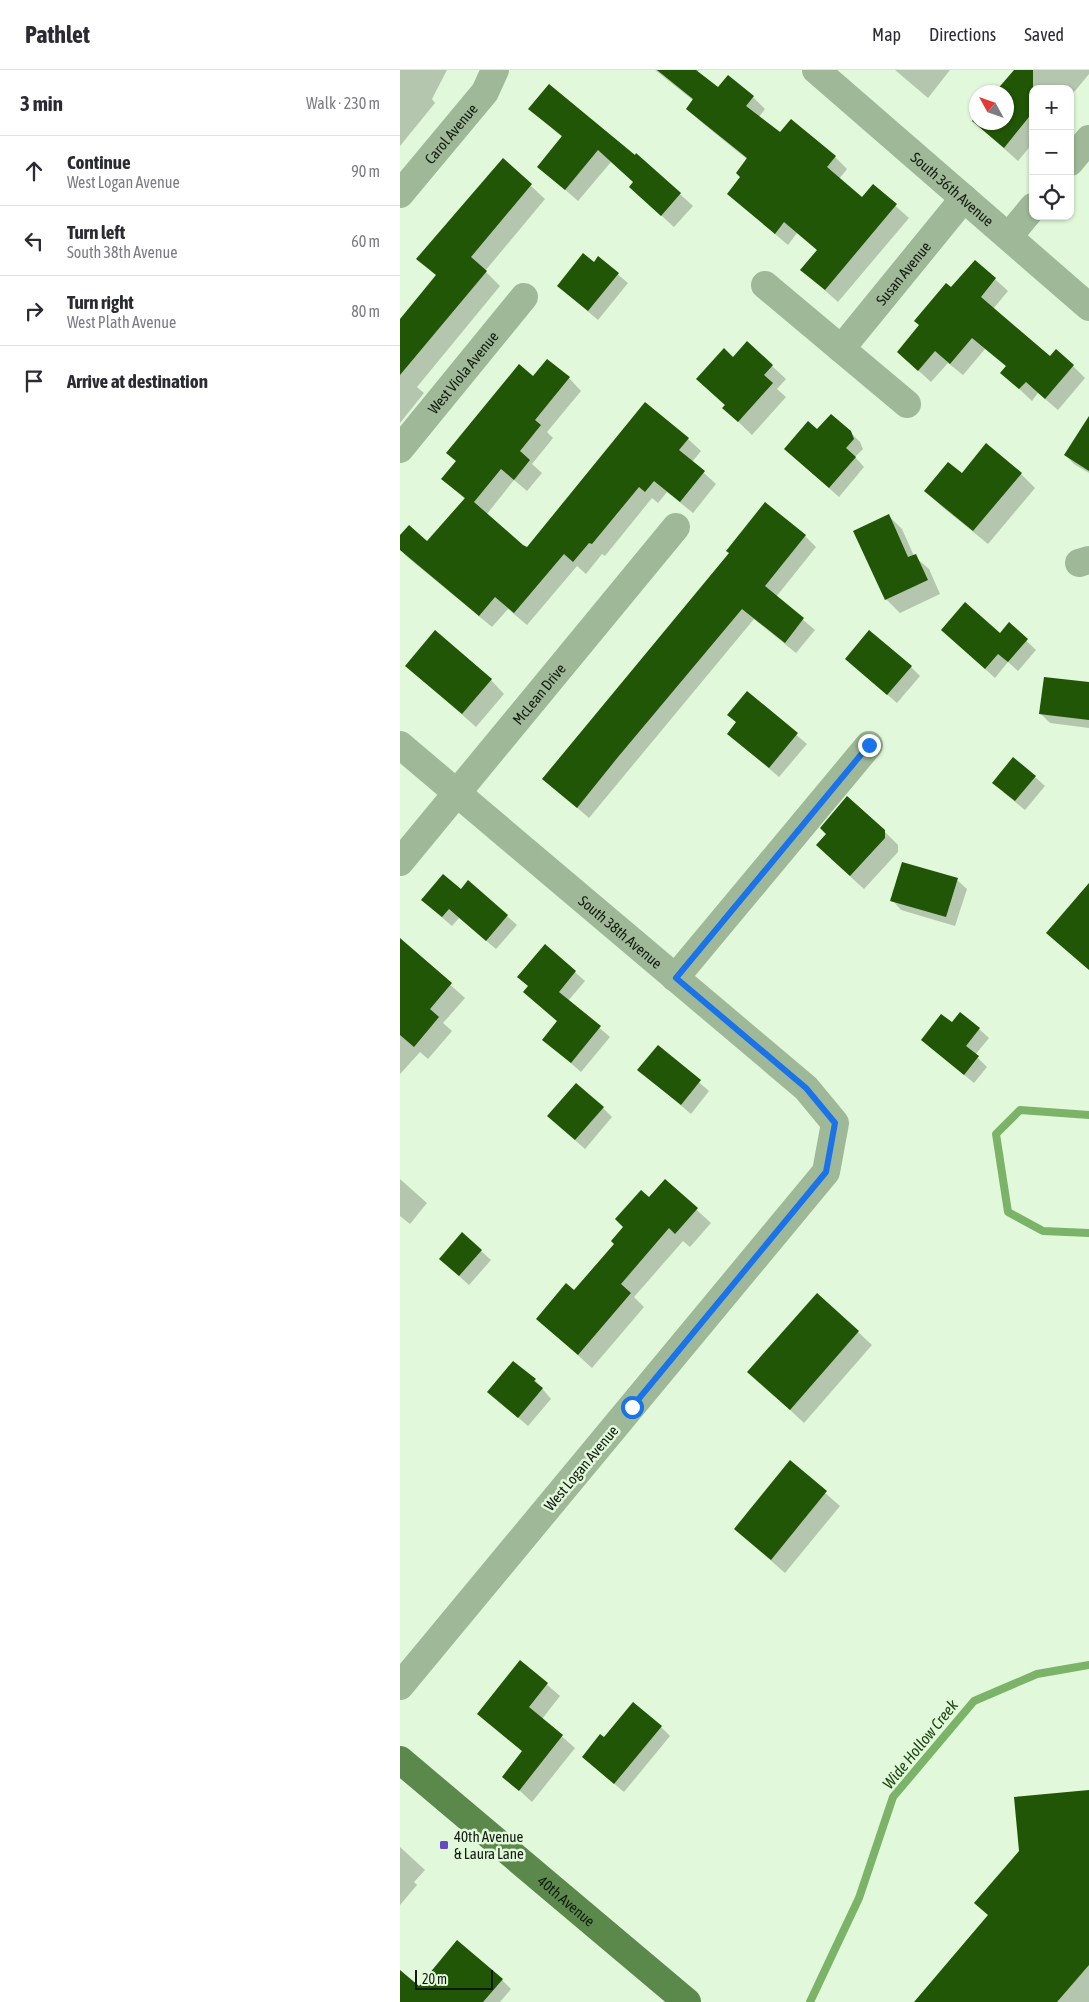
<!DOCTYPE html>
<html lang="en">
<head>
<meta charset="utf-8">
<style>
	body { margin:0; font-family:"Asap Condensed",sans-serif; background:#f2f2f3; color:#2b2b33 }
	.controls { position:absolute; right:15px; top:15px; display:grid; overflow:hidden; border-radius:10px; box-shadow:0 1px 4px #0004 }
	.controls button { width:45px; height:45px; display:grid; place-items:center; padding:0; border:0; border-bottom:1px solid #e1e1e2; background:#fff; color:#2b2b33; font:25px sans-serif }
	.compass { position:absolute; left:569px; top:15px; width:45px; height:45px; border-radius:50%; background:#fff; box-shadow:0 1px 4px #0004; rotate:310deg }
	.scale { position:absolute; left:15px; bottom:12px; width:78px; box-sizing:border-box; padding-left:5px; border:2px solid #131b10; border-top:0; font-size:14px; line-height:18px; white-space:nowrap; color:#131b10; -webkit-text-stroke:4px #e1f8da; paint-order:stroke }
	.stop { position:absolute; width:15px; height:15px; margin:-11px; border:4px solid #1a73e8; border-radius:50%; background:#fff }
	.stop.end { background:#1a73e8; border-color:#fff; box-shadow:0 1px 5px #0008 }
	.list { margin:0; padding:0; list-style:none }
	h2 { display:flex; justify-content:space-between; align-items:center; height:65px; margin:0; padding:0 20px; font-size:21px }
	h2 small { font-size:16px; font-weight:400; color:#7c7c81 }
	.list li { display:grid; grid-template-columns:32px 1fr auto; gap:15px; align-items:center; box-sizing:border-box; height:70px; padding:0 20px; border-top:1px solid #e1e1e2 }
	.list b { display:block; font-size:19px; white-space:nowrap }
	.list p { margin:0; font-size:16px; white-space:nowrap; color:#7c7c81 }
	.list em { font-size:16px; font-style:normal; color:#7c7c81 }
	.icon { flex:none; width:28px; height:28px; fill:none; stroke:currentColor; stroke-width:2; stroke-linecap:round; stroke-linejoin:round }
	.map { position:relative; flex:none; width:689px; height:1932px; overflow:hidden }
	header { display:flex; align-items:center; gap:30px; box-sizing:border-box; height:70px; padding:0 25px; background:#fff; border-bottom:1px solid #e1e1e2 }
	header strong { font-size:24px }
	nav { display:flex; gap:28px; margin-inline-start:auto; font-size:18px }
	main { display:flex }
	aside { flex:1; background:#fff }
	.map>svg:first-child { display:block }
	.shadow { fill:#0003 }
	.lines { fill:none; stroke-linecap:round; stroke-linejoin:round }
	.stream { stroke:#7bb368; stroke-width:8 }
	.building { fill:#205605 }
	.minor { stroke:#9fb998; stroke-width:28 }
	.primary { stroke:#5b894b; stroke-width:28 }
	.route { stroke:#1a73e8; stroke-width:6 }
	.poi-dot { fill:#6449c2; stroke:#e1f8da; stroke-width:2 }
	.labels { text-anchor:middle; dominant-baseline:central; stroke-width:5; stroke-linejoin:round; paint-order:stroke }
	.street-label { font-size:15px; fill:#131b10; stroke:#e1f8da }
	.poi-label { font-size:15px; fill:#131b10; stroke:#e1f8da; text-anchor:start }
	.water-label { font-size:16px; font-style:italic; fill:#1f4511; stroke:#e1f8da }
</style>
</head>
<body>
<header>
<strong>Pathlet</strong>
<nav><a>Map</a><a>Directions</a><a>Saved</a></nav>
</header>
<main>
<aside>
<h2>3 min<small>Walk · 230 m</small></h2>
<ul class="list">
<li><svg class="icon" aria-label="ahead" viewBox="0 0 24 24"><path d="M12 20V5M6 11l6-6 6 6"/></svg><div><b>Continue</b><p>West Logan Avenue</p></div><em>90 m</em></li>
<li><svg class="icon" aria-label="left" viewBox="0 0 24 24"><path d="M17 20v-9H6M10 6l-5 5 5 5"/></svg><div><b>Turn left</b><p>South 38th Avenue</p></div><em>60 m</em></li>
<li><svg class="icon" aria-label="right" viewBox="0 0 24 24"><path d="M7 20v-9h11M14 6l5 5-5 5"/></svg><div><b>Turn right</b><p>West Plath Avenue</p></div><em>80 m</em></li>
<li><svg class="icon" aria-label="arrive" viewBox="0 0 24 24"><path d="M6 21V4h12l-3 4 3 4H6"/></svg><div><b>Arrive at destination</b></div></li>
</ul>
</aside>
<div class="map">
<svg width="689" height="1932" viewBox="0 0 689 1932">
	<rect width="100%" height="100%" fill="#e1f8da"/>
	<!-- shadow -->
	<g class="shadow">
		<path d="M 0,0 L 47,0 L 32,29 L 35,33 L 0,76 Z"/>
		<path d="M 255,0 L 299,0 L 297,2 L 318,19 L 353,27 L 365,39 L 359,47 L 380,64 L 435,87 L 447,99 L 439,109 L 462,128 L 473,116 L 509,148 L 438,232 L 402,200 L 418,181 L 397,163 L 388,175 L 328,124 L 342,107 L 348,90 L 300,51 L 287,38 L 294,31 Z"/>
		<path d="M 495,0 L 550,0 L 528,28 Z"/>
		<path d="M 615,0 L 689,0 L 689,4 L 670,27 L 670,19 L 633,19 L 633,73 L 618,91 L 573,51 L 576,47 L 576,52 L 606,52 L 606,22 L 597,22 Z"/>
		<path d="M 130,39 L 235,86 L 237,85 L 293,136 L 274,157 L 243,129 L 234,112 L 211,92 L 178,131 L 138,96 L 162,67 Z"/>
		<path d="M 103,90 L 145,129 L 85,201 L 100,216 L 17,317 L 24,323 L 0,353 L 0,251 L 37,206 L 18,189 Z"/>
		<path d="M 198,188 L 228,213 L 198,250 L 158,216 L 194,194 Z"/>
		<path d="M 575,191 L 608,221 L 593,239 L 650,288 L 673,296 L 685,308 L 658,340 L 638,323 L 632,331 L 602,303 L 607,297 L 585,279 L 563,305 L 548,293 L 531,312 L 498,282 Z"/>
		<path d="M 333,288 L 372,296 L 386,309 L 377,319 L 386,327 L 352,365 L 324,338 L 326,336 L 297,309 Z"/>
		<path d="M 133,308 L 169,308 L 181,321 L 147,362 L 153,368 L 132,394 L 142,403 L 127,421 L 114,410 L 87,444 L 127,479 L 288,369 L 301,381 L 292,392 L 316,414 L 293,443 L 267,422 L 258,433 L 252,428 L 205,486 L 202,484 L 186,504 L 177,496 L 127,555 L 108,539 L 92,557 L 6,486 L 0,479 L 0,467 L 28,473 L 66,430 L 43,409 L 57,392 L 48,383 Z"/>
		<path d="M 418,361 L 450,362 L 460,372 L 463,379 L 455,387 L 464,397 L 439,427 L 395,388 Z"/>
		<path d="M 689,370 L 689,403 L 674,394 L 665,385 Z"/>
		<path d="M 621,404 L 635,418 L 588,474 L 540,435 L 526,421 L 562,405 Z"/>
		<path d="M 488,445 L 502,459 L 514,486 L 529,499 L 540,524 L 500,543 L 486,529 Z"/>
		<path d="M 405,466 L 416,477 L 376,527 L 415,560 L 396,583 L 354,549 L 189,748 L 144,709 Z"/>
		<path d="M 609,554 L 636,580 L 618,601 L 608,592 L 595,608 L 552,569 L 600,564 Z"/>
		<path d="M 7,596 L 91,610 L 104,624 L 76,657 Z"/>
		<path d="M 511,597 L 520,606 L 497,633 L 456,598 Z"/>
		<path d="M 689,613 L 689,658 L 650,653 L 641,644 Z"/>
		<path d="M 347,623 L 407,674 L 379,707 L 329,664 L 337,653 L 329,645 Z"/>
		<path d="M 635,707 L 645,716 L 625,740 L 603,722 Z"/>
		<path d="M 484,761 L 498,775 L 498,782 L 464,819 L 431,789 L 428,764 Z"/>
		<path d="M 557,810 L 567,819 L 555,856 L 501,840 L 492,830 Z"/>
		<path d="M 68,812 L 117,855 L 96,879 L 59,848 L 52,856 L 32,839 L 61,821 Z"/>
		<path d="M 0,870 L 65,928 L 43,953 L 52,961 L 28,989 L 20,982 L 0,1004 Z"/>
		<path d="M 145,876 L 185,911 L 168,931 L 210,967 L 181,1002 L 144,970 L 158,952 L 124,922 L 129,917 Z"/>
		<path d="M 552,954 L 579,959 L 589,968 L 575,985 L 587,997 L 574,1013 L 522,970 Z"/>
		<path d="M 258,977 L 309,1021 L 291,1044 L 239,1000 Z"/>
		<path d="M 203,1038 L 212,1047 L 185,1079 L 158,1055 Z"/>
		<path d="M 0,1109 L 27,1133 L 10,1154 L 0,1146 Z"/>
		<path d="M 265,1111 L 311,1153 L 290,1177 L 283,1171 L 234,1227 L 244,1237 L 192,1298 L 138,1249 L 174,1222 L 216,1174 L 225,1157 Z"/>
		<path d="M 81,1181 L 91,1190 L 69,1215 L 50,1198 Z"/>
		<path d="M 458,1262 L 472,1275 L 404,1353 L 349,1302 Z"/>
		<path d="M 113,1292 L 135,1310 L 151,1329 L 128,1356 L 89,1322 Z"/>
		<path d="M 390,1392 L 440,1436 L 385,1503 L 335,1459 Z"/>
		<path d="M 121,1592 L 160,1626 L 142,1649 L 175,1678 L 132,1732 L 104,1706 L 123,1682 L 79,1644 Z"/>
		<path d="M 261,1657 L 270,1666 L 224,1722 L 183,1687 L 204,1669 Z"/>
		<path d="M 689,1722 L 689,1932 L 521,1932 L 589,1846 L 576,1833 Z"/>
		<path d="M 0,1777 L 25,1800 L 14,1812 L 17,1815 L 0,1835 Z"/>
		<path d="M 102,1910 L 111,1919 L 100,1932 L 0,1932 L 0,1916 L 19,1918 Z"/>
	</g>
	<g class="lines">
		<!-- stream -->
		<g class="stream">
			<path d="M 689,1045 L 620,1040 L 596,1064 L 608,1142 L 643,1161 L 689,1163"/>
			<path d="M 410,1932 L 459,1828 L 493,1727 L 574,1631 L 637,1604 L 689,1595"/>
		</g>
	</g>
	<!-- building -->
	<g class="building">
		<path d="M 257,0 L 296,0 L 318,17 L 328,5 L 354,26 L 346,36 L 380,62 L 391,49 L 436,86 L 427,97 L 462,127 L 473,114 L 497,134 L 425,220 L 400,200 L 417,180 L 384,152 L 375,164 L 327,124 L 340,107 L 336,103 L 347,88 L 286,39 L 293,29 Z"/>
		<path d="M 614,0 L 633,0 L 633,42 L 604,78 L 572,51 L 576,45 L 576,52 L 606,52 L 606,22 L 595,22 Z"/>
		<path d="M 149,14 L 235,85 L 236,83 L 281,123 L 261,146 L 229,117 L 233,112 L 198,80 L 165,120 L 137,97 L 162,66 L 128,39 Z"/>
		<path d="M 103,88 L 132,114 L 71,187 L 87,201 L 0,305 L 0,249 L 36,205 L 16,189 Z"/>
		<path d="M 183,183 L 194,192 L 198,186 L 219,203 L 188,241 L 157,216 Z"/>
		<path d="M 575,190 L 596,208 L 581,227 L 650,286 L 656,279 L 674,295 L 645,329 L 626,312 L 619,319 L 600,303 L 606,296 L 572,268 L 550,294 L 535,281 L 518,301 L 497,282 L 519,255 L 514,251 L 546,213 L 551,217 Z"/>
		<path d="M 347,271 L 373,295 L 364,305 L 373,313 L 338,352 L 322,338 L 325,335 L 296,309 L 324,278 L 333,287 Z"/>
		<path d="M 147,289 L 170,307 L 135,350 L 141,355 L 120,381 L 130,390 L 114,410 L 101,399 L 74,432 L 123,475 L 127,477 L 245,332 L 289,368 L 279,380 L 305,401 L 280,432 L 254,411 L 245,422 L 239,417 L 192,474 L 189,473 L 173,492 L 164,484 L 114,543 L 95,527 L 79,546 L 0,480 L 0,465 L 9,455 L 27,471 L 65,428 L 41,409 L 56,391 L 46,383 L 119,294 L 133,306 Z"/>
		<path d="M 431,344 L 451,361 L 454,369 L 446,378 L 456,387 L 429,418 L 384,379 L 408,351 L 417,359 Z"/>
		<path d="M 689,346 L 689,401 L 664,385 Z"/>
		<path d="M 586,373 L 622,403 L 573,461 L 524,421 L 548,392 L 562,403 Z"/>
		<path d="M 365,432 L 406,465 L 365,516 L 404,548 L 385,573 L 342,539 L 218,687 L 177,738 L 142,709 L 329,483 L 326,481 Z"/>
		<path d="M 489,444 L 508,487 L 516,484 L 528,510 L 485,530 L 453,461 Z"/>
		<path d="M 565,532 L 600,563 L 609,552 L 628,569 L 608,592 L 598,584 L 585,599 L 541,560 Z"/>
		<path d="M 35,560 L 92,609 L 62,644 L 5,596 Z"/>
		<path d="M 469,560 L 512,596 L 487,625 L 445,589 Z"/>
		<path d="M 644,607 L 689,612 L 689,650 L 639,644 Z"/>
		<path d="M 347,621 L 398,663 L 369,698 L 327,664 L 336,652 L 327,645 Z"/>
		<path d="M 613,687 L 636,706 L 615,731 L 592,713 Z"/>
		<path d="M 447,726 L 485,760 L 485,768 L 450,806 L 416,775 L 426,764 L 420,758 Z"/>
		<path d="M 502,792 L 558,808 L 546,847 L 490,831 Z"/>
		<path d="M 43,804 L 61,819 L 68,810 L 108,845 L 86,871 L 49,839 L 42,847 L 21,830 Z"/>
		<path d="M 689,813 L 689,900 L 646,863 Z"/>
		<path d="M 0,868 L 52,913 L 30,939 L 39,947 L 14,977 L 0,965 Z"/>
		<path d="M 145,874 L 176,901 L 159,922 L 201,956 L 171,993 L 142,970 L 157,951 L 123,922 L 128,916 L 117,907 Z"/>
		<path d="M 560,942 L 580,958 L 566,976 L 579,986 L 564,1005 L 521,970 L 541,944 L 552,952 Z"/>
		<path d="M 258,975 L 301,1010 L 281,1035 L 237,1000 Z"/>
		<path d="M 176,1013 L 204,1037 L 175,1070 L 147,1046 Z"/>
		<path d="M 265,1109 L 298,1138 L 275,1164 L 269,1158 L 221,1214 L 231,1223 L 178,1285 L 136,1249 L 166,1213 L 174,1220 L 214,1174 L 211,1171 L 223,1157 L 215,1149 L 241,1120 L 249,1127 Z"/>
		<path d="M 62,1162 L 82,1180 L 59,1206 L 39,1189 Z"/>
		<path d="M 417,1223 L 459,1261 L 390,1340 L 347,1302 Z"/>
		<path d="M 113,1291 L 136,1309 L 134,1311 L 143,1318 L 118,1348 L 87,1322 Z"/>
		<path d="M 390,1390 L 427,1421 L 371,1490 L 334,1459 Z"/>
		<path d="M 120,1590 L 148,1613 L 129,1637 L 163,1665 L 119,1721 L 102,1707 L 122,1681 L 77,1644 Z"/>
		<path d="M 233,1632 L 262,1656 L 214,1714 L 182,1687 L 200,1664 L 204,1667 Z"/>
		<path d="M 689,1720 L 689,1895 L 657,1932 L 514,1932 L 588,1845 L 574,1833 L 619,1781 L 614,1727 Z"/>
		<path d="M 57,1870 L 103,1909 L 83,1932 L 0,1932 L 0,1900 L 19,1916 Z"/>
	</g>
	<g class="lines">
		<!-- minor -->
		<g class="minor">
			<path id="s1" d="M 416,0 L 689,237"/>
			<path d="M 670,92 L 689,69"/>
			<path id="s2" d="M 0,124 L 85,22 L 95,0"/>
			<path d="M 609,166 L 633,137"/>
			<path d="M 365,215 L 507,334"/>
			<path id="s3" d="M 441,279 L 564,128"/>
			<path id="s4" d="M 0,379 L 124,227"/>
			<path d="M 679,493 L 689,490"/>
			<path id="s5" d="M 0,675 L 406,1018 L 435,1053 L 426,1102 L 0,1616"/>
			<path id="s6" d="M 0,792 L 276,457"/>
			<path d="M 275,908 L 469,675"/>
		</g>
		<!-- primary -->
		<path class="primary" id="s7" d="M 0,1690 L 287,1932"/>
	</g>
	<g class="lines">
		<!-- route -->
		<path class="route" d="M 232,1337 L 426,1102 L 435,1053 L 406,1018 L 276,908 L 469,675"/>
	</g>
	<!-- markers -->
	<rect class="poi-dot" x="39" y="1770" width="10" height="10" rx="2.5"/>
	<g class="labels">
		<!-- street labels -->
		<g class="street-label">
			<text stroke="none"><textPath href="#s2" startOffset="79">Carol Avenue</textPath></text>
			<text stroke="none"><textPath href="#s1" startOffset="181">South 36th Avenue</textPath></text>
			<text stroke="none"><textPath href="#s3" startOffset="98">Susan Avenue</textPath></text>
			<text stroke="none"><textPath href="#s4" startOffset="99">West Viola Avenue</textPath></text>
			<text stroke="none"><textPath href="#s6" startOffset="218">McLean Drive</textPath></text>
			<text stroke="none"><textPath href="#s5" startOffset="289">South 38th Avenue</textPath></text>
			<text transform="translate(181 1398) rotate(-50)">West Logan Avenue</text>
			<text stroke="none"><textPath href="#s7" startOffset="218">40th Avenue</textPath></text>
		</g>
		<!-- poi labels -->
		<g class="poi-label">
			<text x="54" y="1766">40th Avenue<tspan x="54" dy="17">&amp; Laura Lane</tspan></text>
		</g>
		<!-- water labels -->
		<g class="water-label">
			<text transform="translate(520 1674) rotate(-51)">Wide Hollow Creek</text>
		</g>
	</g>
</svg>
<div class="controls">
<button>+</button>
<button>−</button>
<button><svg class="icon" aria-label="locate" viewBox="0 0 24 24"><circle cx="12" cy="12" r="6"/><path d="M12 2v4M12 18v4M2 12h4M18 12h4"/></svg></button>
</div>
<svg class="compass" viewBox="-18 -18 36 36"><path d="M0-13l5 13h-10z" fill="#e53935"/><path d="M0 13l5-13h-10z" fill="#7c7c81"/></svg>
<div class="scale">20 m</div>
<div class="stop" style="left:232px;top:1337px"></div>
<div class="stop end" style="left:469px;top:675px"></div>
</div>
</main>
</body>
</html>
